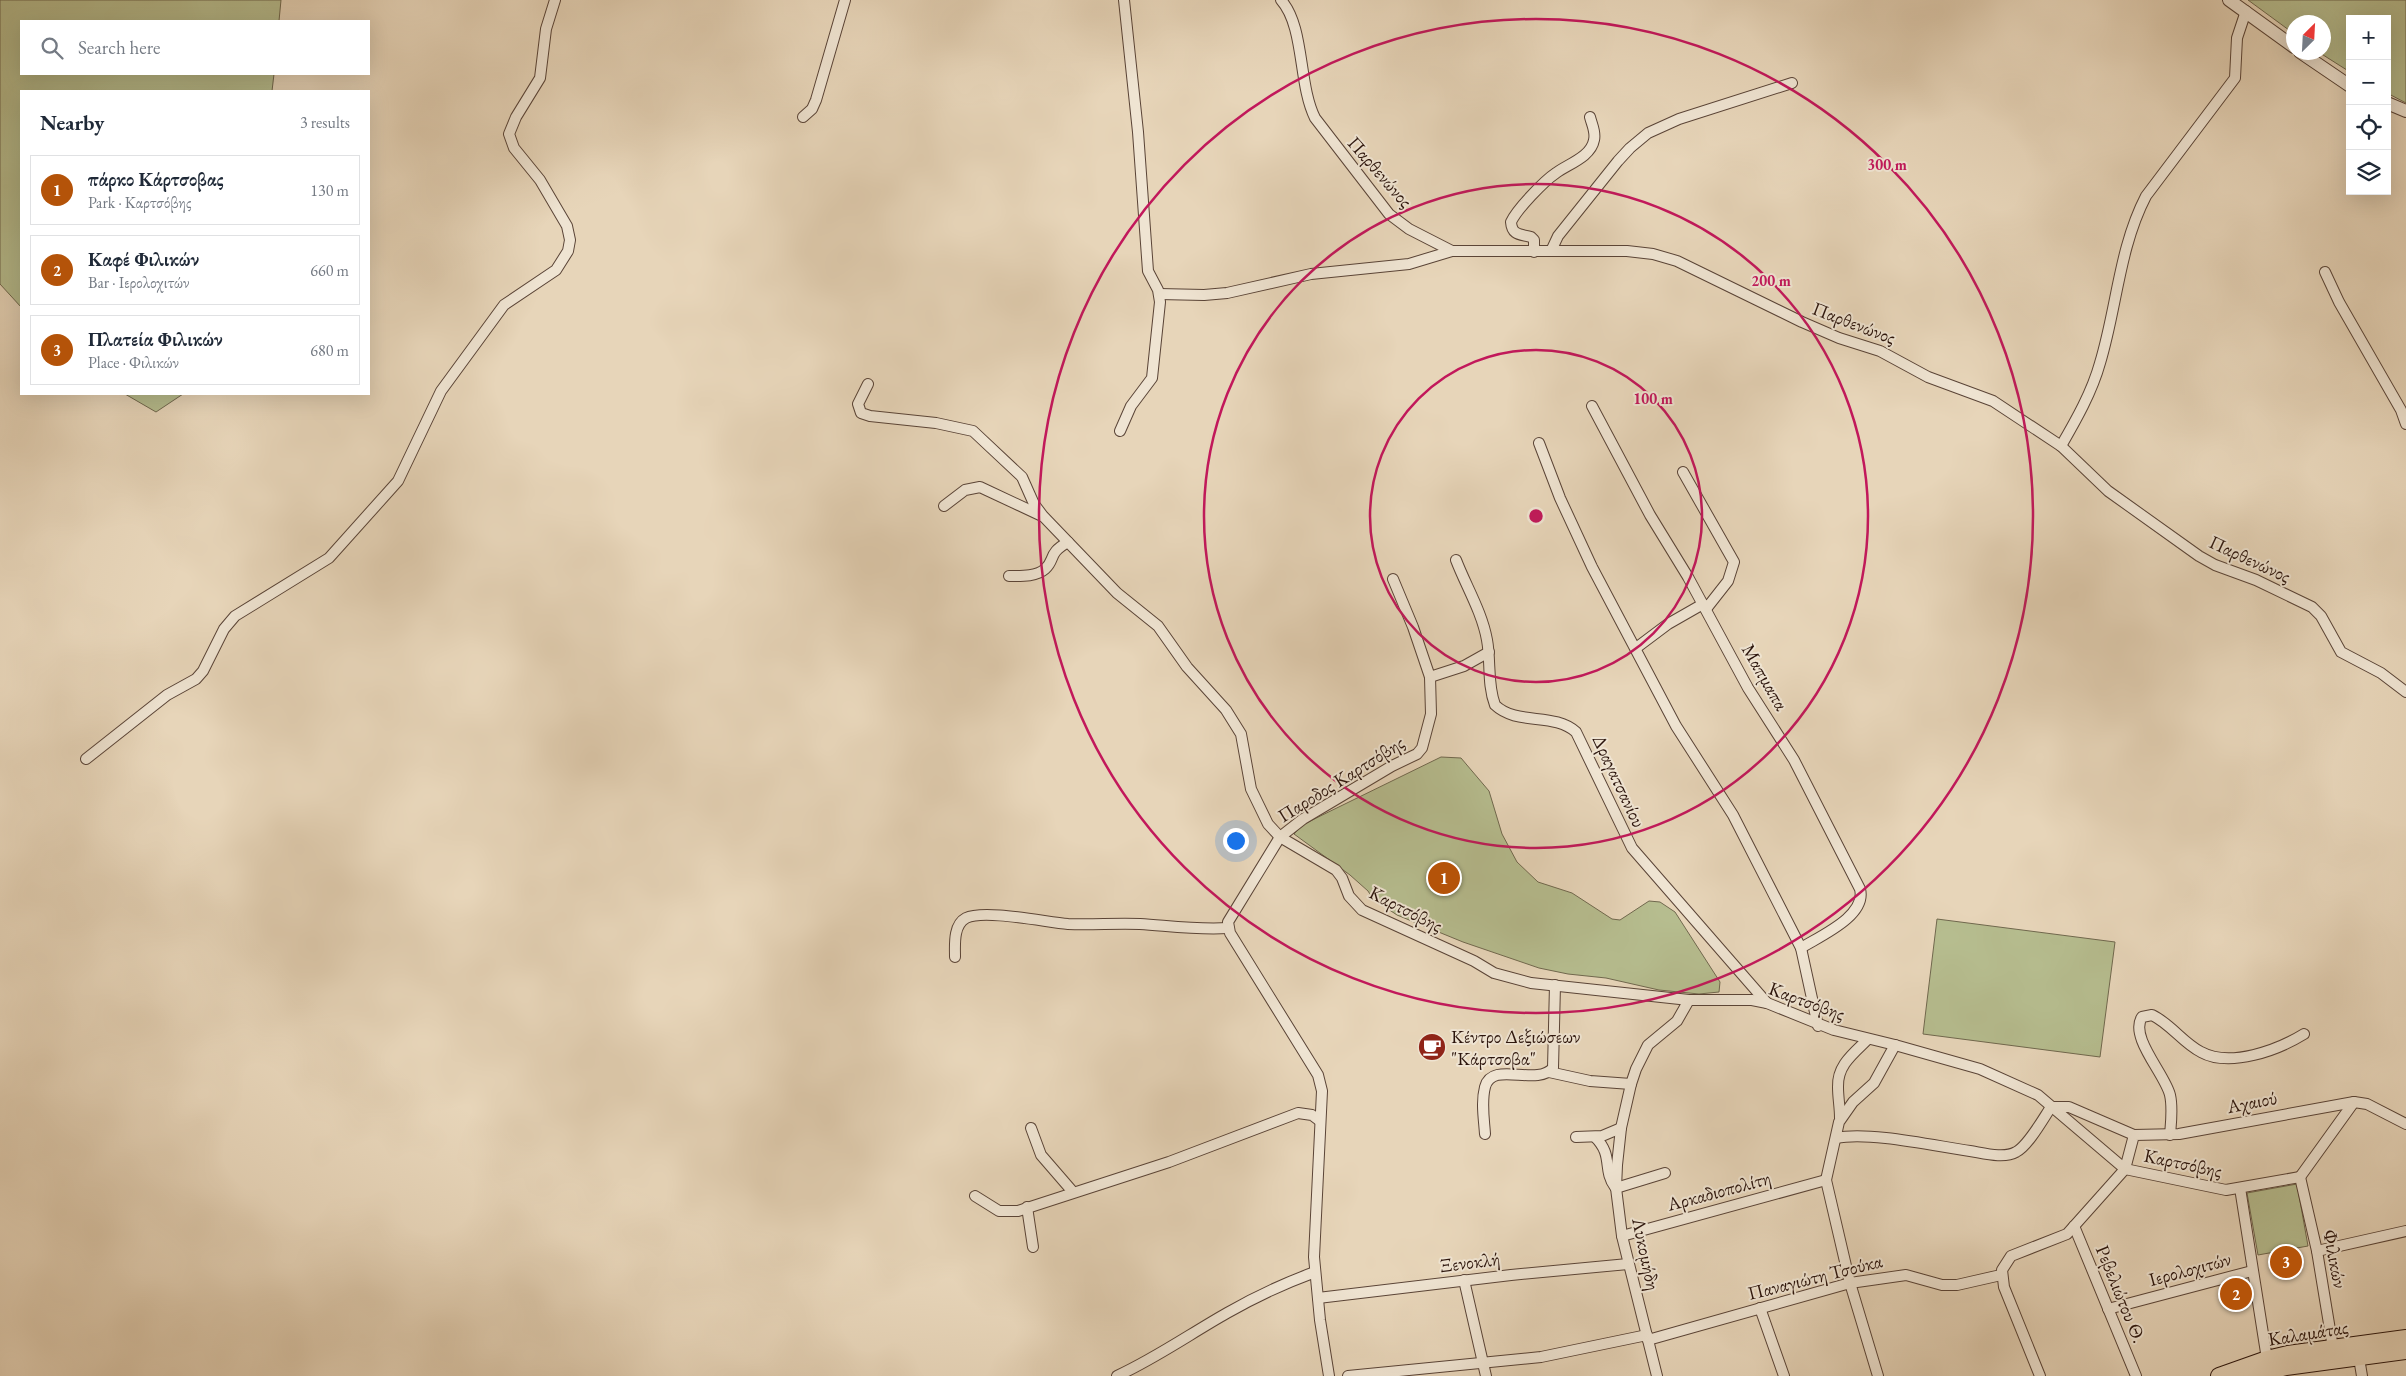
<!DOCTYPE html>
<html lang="en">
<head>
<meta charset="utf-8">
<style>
	body { margin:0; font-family:"EB Garamond",serif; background:#f2f2f3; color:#1f2937 }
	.controls { position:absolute; right:15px; top:15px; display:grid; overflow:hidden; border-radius:0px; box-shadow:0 5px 20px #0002 }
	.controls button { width:45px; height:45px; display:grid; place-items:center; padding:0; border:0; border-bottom:1px solid #e0e1e3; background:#fff; color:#1f2937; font:25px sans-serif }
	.compass { position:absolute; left:2286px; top:15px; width:45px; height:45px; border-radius:50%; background:#fff; box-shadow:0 5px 20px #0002; rotate:24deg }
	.you { position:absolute; left:1235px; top:840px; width:18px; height:18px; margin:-12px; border:4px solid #fff; border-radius:50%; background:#1a73e8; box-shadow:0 0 0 8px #1a73e833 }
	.badge { display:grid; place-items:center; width:32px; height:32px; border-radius:50%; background:#b45309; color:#fff; font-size:16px; font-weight:700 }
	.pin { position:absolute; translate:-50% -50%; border:2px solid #fff; box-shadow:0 1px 5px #0006 }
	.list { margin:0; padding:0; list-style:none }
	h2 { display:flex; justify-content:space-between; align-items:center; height:65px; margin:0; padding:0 20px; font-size:21px }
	h2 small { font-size:16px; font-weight:400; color:#747a83 }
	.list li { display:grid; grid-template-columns:32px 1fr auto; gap:15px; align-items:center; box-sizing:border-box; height:70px; margin:0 10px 10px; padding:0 10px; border:1px solid #e0e1e3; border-radius:0px }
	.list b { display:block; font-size:19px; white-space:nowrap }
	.list p { margin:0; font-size:16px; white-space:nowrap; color:#747a83 }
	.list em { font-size:16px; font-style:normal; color:#747a83 }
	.icon { flex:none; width:28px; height:28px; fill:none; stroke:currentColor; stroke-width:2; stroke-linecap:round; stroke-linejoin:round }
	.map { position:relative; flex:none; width:2406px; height:1376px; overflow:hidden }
	.search { position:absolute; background:#fff; box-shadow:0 5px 20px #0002; left:20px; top:20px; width:350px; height:55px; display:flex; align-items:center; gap:12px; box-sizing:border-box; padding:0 18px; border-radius:0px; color:#747a83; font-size:19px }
	.panel { position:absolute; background:#fff; box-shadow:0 5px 20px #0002; left:20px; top:90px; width:350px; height:305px; border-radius:0px }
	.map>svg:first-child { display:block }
	.green { fill:#b6bd8f; stroke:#70684e }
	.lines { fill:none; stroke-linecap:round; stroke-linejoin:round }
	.minor-casing { stroke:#5a4437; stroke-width:12 }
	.tertiary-casing { stroke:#5a4437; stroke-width:14 }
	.primary-casing { stroke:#2b140c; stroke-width:18 }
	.minor { stroke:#efe4d2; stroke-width:10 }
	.tertiary { stroke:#efe4d2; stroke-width:12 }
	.primary { stroke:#e7d5b9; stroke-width:16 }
	.ring { fill:none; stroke:#c2185b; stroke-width:2.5 }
	.labels { text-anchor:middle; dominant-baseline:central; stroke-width:4; stroke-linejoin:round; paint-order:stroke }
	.street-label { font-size:19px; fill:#2b140c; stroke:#efe4d2 }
	.poi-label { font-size:19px; fill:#2b140c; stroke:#efe4d2; text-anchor:start }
	.centre { fill:#c2185b; stroke:#efe4d2; stroke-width:2.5 }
	.ring-label { font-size:15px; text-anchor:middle; font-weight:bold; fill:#c2185b; stroke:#efe4d2; stroke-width:4; stroke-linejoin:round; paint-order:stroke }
</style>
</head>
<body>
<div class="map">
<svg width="2406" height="1376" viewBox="0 0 2406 1376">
	<rect width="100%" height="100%" fill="#e7d5b9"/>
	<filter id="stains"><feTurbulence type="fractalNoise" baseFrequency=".004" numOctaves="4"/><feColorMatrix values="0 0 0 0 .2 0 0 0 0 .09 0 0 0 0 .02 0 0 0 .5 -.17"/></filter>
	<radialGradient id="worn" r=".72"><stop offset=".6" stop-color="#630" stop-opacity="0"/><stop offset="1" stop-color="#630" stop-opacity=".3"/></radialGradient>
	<!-- green -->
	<g class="green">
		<path d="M 0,0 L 281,0 L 279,21 L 21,21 L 21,74 L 274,74 L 272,91 L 21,91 L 21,307 L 0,284 Z"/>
		<path d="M 2248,0 L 2406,0 L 2406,103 L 2387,93 L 2387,19 L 2350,19 L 2350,72 L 2320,53 L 2324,52 L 2324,22 L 2294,22 L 2293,33 Z"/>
		<path d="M 125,394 L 183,394 L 156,412 Z"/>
		<path d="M 1441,757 L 1461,758 L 1489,791 L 1502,834 L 1517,862 L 1538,882 L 1572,893 L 1612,919 L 1620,920 L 1649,901 L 1660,902 L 1675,912 L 1720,982 L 1719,992 L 1699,994 L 1659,990 L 1606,978 L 1568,974 L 1539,968 L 1463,942 L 1397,915 L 1373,899 L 1368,891 L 1350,875 L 1294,834 L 1304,824 Z"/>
		<path d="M 1937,919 L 2115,942 L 2100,1057 L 1923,1034 Z"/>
		<path d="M 2297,1184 L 2308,1246 L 2258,1255 L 2247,1193 Z"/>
	</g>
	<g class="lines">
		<defs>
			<g id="minor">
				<path d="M 1281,0 C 1305,27 1298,84 1315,118 L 1389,214 L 1409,229 L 1452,251 L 1627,251 L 1653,254 L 1677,261 L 1802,322 L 1839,338 L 1880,351 L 1928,377 L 1993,401 L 2061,446 L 2108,491 L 2199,556 L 2215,565 L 2256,580 L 2312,607 L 2321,616 L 2341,652 L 2381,673 L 2406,692"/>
				<path d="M 803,117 L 812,109 L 816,100 L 845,0"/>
				<path d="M 1551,251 L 1558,236 L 1618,161 L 1630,148 L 1648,133 L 1679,119 L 1792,83"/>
				<path d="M 1534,252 L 1534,240 L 1531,237 C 1521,234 1512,236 1511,222 C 1517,209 1544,181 1556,173 C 1568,164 1591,157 1594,140 C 1596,132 1592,125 1590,117"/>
				<path d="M 2325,272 L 2339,302 L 2401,410 L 2406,424"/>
				<path d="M 1159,294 L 1204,295 L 1227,293 L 1311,274 L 1409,264 L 1452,251"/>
				<path d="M 868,384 L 858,404 L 861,413 L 870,416 L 936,423 L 973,431 L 1022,477 L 1034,504 L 1043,516 L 1117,593 L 1158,626 L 1187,667 L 1226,710 L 1241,734 L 1251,789 L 1268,824 L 1280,837 L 1336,870 L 1342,878 L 1349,896 L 1362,910 L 1474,961 L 1494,973 L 1531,983 L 1689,1000 L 1752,1000 L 1767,1003 L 1834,1030 L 1895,1045 L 1980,1069 L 2038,1095 L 2125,1169 L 2226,1190 L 2300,1177"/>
				<path d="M 1592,406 L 1650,515 L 1688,577 L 1748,688 L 1794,760 L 1860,889 C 1867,916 1820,936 1801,948"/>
				<path d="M 1120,431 L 1131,406 L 1152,378 L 1160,302 L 1158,290 L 1148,271 L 1138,132 L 1124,0"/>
				<path d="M 1539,443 L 1560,498 L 1592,567 L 1676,726 L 1733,815 L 1801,948 L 1818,1026"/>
				<path d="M 2061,446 C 2076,420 2092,392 2100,363 C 2117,307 2119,248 2146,196 L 2235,78 L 2237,38 L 2246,11"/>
				<path d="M 1683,472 L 1734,562 L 1728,581 L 1706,609"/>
				<path d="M 944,506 L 965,490 L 980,487 L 1042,516"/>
				<path d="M 1456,560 C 1466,586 1482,612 1487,640 C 1491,661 1487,684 1495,705 C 1517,726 1554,712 1576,732 L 1632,848 L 1767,1003"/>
				<path d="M 1009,576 C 1020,576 1036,577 1045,569 C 1056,559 1047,554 1068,542"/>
				<path d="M 1636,648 L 1668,624 L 1703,604"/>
				<path d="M 1430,677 L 1464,666 L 1489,652"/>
				<path d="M 86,759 L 167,695 L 196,679 L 203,671 L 224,629 L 235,616 L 329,558 L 398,481 L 441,391 L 504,305 L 556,270 L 568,251 L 570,240 L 567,226 L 540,180 L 514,148 L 509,134 L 516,117 L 540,78 L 546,29 L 555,0"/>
				<path d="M 955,957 C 955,945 953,925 966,918 C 984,909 1045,922 1068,924 C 1092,925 1116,923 1140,924 C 1170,926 1198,930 1228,928"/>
				<path d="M 1549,1072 L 1590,1081 L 1631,1084"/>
				<path d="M 1840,1118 C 1840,1107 1838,1098 1838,1087 C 1837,1065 1854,1053 1868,1039"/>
				<path d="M 1031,1128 L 1041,1155 L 1073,1192"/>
				<path d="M 1485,1134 C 1484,1119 1481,1102 1485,1087 C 1492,1060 1536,1087 1553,1068 L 1555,985"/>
				<path d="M 2170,1135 C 2171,1122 2173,1108 2170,1095 C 2165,1074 2129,1037 2142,1017 L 2152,1015 C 2171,1024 2183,1043 2201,1052 C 2230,1068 2278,1050 2304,1034"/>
				<path d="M 1576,1137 L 1602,1136 L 1621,1128"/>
				<path d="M 1595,1137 C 1614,1156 1602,1169 1615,1187"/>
				<path d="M 1836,1138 C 1869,1131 1935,1146 1970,1151 C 1983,1153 2004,1159 2016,1152 C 2028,1146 2043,1119 2051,1107 L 2069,1107 L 2134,1135"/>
				<path d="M 2300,1177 L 2317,1251 L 2333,1348"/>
				<path d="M 2300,1177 L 2354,1102"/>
				<path d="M 1616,1188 L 1665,1173"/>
				<path d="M 2240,1188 L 2267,1359"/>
				<path d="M 975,1196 L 999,1211 L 1018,1211 L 1169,1162 L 1298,1113 L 1312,1115 L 1320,1121"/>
				<path d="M 1027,1207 L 1033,1247"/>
				<path d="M 2074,1226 L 2136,1376"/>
				<path d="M 1622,1236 L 1826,1180"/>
				<path d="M 2317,1251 L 2406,1231"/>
				<path d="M 1464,1280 L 1486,1376"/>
				<path d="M 1318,1298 L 1511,1275 L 1628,1264"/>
				<path d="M 1760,1308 L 1784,1376"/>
				<path d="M 2108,1309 L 2252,1271"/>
				<path d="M 1648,1340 L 1850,1283 L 1906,1275 L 1942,1285 L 1957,1285 L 2001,1275"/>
				<path d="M 2358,1352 L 2362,1376"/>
				<path d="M 1117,1376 C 1156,1358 1190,1334 1227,1313 C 1255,1297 1285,1283 1315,1272"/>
				<path d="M 1329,1376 L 1320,1320 L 1314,1257 L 1322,1091 L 1318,1075 L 1230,933 L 1228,922 L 1280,837 L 1303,819 L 1392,766 L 1417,754 L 1422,748 L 1431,714 L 1430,677 L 1413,627 L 1393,579"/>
				<path d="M 1348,1376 L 1541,1357 L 1647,1335"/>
				<path d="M 1657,1376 L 1622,1236 L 1616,1188 L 1617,1165 L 1621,1128 L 1631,1084 L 1636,1069 L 1648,1045 L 1677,1021 L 1689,1000"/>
				<path d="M 1878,1376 L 1850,1283 L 1826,1180 L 1839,1122 L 1853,1102 L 1874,1083 L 1895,1045"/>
				<path d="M 2040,1376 L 2004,1287 L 2002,1270 L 2011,1256 L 2067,1234 L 2125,1169 L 2134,1135 L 2179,1134 L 2354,1102 L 2367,1104 L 2406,1124"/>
			</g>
			<g id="tertiary">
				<path d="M 2229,0 L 2294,47"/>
				<path d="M 2300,52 L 2350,86"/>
				<path d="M 2387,103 L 2406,111"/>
			</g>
			<g id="primary">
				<path d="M 2219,1376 L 2267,1359 L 2288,1354 L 2406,1338"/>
				<path d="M 2251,1376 L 2286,1367 L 2406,1351"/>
			</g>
		</defs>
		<!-- minor casing -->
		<use href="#minor" class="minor-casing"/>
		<!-- tertiary casing -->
		<use href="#tertiary" class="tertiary-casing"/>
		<!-- primary casing -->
		<use href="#primary" class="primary-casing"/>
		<!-- minor -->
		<use href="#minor" class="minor"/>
		<!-- tertiary -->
		<use href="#tertiary" class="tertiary"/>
		<!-- primary -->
		<use href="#primary" class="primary"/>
	</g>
	<!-- distance rings -->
	<g class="ring">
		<circle cx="1536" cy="516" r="166"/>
		<circle cx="1536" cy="516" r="332"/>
		<circle cx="1536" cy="516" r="497"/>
	</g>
	<!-- icons -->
	<defs>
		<symbol id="cafe-disc" viewBox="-11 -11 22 22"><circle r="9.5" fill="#8f2418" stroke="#efe4d2"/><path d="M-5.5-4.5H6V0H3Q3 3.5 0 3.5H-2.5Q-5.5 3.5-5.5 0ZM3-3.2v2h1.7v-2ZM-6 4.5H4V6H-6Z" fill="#fff"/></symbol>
	</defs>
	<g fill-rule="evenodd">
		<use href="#cafe-disc" x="1416" y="1031" width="32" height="32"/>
	</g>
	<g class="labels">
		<!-- street labels -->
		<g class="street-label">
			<text transform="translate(1380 172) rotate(49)">Παρθενώνος</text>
			<text transform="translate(1854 323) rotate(21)">Παρθενώνος</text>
			<text transform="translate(2250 559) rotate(25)">Παρθενώνος</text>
			<text transform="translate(1765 677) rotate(60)">Μαπμαπα</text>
			<text transform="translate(1341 779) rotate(-32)">Παροδος Καρτσόβης</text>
			<text transform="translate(1619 781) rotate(65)">Δραγατσανίου</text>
			<text transform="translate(1406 909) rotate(27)">Καρτσόβης</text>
			<text transform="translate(1807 1001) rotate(20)">Καρτσόβης</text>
			<text transform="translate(2252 1102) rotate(-11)">Αχαιού</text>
			<text transform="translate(2183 1163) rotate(12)">Καρτσόβης</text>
			<text transform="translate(1719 1191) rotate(-15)">Αρκαδιοπολίτη</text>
			<text transform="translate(1646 1254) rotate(78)">Λυκομήδη</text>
			<text transform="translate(2335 1259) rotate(79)">Φιλικών</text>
			<text transform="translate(1470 1262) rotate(-7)">Ξενοκλή</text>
			<text transform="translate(2190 1269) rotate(-15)">Ιερολοχιτών</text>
			<text transform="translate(1815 1277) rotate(-14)">Παναγιώτη Τσούκα</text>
			<text transform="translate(2121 1294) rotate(68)">Ρεβελιώτου Θ.</text>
			<text transform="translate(2308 1333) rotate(-9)">Καλαμάτας</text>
		</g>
		<!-- poi labels -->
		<g class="poi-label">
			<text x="1451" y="1036">Κέντρο Δεξιώσεων<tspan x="1451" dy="22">"Κάρτσοβα"</tspan></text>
		</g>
	</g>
	<circle cx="1536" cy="516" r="8" class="centre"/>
	<g class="ring-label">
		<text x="1887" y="170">300 m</text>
		<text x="1771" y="286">200 m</text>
		<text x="1653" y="404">100 m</text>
	</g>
	<rect width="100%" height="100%" filter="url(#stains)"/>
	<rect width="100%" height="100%" fill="url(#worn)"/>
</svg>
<div class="controls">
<button>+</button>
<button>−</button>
<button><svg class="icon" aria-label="locate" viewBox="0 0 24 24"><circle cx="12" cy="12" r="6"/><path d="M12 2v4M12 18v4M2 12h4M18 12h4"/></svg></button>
<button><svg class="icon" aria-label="layers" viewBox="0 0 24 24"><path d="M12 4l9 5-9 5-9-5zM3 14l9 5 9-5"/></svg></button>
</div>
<svg class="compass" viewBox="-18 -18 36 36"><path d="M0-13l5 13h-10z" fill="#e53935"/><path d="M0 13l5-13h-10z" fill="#747a83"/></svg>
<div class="you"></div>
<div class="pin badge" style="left:1444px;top:878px">1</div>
<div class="pin badge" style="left:2236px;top:1294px">2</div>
<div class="pin badge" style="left:2286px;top:1262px">3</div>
<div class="search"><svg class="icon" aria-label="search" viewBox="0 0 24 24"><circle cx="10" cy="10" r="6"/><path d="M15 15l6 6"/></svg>Search here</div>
<section class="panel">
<h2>Nearby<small>3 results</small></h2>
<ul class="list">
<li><span class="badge">1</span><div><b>πάρκο Κάρτσοβας</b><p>Park · Καρτσόβης</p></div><em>130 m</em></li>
<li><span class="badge">2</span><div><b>Καφέ Φιλικών</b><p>Bar · Ιερολοχιτών</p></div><em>660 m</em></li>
<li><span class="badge">3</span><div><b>Πλατεία Φιλικών</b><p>Place · Φιλικών</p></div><em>680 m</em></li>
</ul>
</section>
</div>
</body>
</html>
